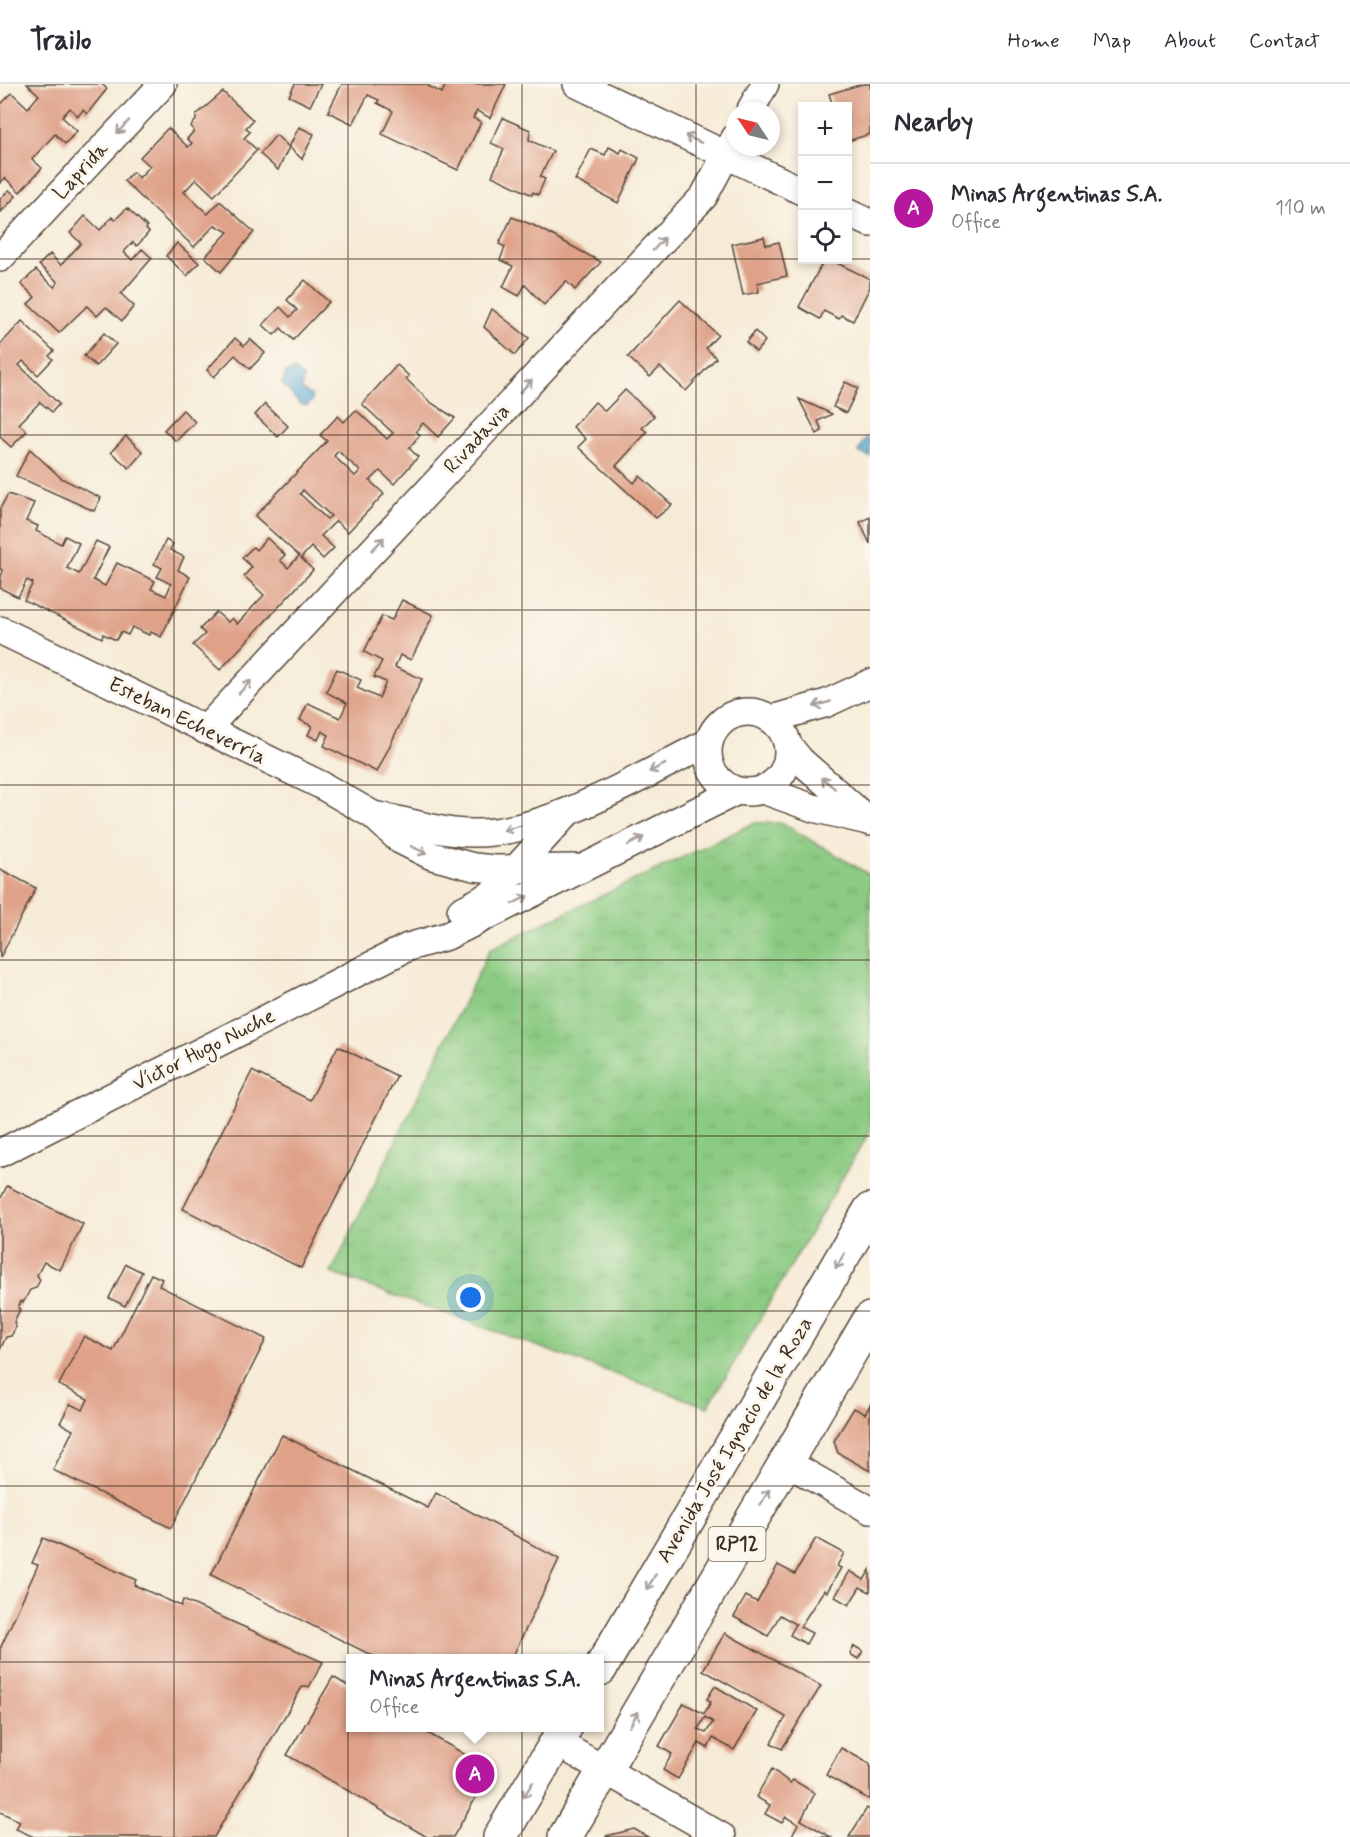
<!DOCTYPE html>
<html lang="en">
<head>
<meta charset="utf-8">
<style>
	body { margin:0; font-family:Mynerve,sans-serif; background:#f2f2f3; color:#2b2b33 }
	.controls { position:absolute; right:18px; top:18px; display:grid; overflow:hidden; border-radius:0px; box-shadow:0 3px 9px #0003 }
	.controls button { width:54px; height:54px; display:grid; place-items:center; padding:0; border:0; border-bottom:2px solid #e1e1e2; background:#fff; color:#2b2b33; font:30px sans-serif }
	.compass { position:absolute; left:726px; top:18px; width:54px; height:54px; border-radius:50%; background:#fff; box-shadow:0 3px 9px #0003; rotate:305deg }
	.you { position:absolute; left:471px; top:1214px; width:21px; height:21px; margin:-15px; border:4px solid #fff; border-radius:50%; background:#1a73e8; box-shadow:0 0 0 9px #1a73e833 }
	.badge { display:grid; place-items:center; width:39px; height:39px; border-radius:50%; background:#b5179e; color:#fff; font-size:20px; font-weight:700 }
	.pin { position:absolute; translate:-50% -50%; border:3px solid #fff; box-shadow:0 2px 6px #0006 }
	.popup { position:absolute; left:346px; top:1570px; width:258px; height:78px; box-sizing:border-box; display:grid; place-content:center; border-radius:0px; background:#fff; filter:drop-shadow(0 2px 4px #0005); font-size:20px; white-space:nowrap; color:#7c7c81 }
	.popup b { font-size:22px; color:#2b2b33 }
	.popup::after { content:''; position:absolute; left:50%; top:100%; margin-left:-12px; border:12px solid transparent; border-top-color:#fff }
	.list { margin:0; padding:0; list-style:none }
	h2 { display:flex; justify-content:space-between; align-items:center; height:78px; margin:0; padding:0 24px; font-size:26px }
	h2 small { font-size:20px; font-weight:400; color:#7c7c81 }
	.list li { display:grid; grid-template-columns:39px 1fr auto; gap:18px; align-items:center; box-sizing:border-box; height:90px; padding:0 24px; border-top:2px solid #e1e1e2 }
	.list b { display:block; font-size:22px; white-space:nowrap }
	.list p { margin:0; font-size:20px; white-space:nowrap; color:#7c7c81 }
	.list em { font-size:20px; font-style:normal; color:#7c7c81 }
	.icon { flex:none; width:33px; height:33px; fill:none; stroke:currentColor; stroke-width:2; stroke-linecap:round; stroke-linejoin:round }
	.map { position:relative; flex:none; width:870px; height:1753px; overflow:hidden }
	header { display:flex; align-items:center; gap:36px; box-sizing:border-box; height:84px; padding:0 30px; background:#fff; border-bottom:2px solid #e1e1e2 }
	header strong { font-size:28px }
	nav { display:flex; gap:33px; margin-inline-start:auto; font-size:21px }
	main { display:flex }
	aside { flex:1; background:#fff }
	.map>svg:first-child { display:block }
	.grass { fill:url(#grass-tufts); stroke:#637a50; stroke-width:1.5 }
	.water { fill:#57a6d1; stroke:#496878; stroke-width:1.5 }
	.building { fill:#dfa188; fill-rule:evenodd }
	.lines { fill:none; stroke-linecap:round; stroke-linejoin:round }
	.minor-casing { stroke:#57473a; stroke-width:30 }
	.major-casing { stroke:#57473a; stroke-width:36 }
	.minor { stroke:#fff; stroke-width:27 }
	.major { stroke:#fff; stroke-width:33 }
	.oneway { stroke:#a79f9a }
	.grid { fill:none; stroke:#3b2a1e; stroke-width:1.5; stroke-opacity:0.55 }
	.labels { text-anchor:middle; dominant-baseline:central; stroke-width:6; stroke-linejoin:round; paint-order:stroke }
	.shield { fill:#fbf7ec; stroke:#75685c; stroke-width:1.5 }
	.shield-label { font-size:20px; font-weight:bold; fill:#3b2a1e }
	.street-label { font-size:21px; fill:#3b2a1e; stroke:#fbf7ec }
</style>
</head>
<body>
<header>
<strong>Trailo</strong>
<nav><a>Home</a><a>Map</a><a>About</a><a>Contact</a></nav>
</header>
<main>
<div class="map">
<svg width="870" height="1753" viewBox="0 0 870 1753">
	<defs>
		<pattern id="grass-tufts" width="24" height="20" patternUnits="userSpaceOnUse" patternTransform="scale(1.5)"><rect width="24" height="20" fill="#8bcb82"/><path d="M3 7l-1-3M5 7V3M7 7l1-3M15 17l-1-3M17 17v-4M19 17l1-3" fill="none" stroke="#79ae70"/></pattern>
	</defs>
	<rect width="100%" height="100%" fill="#fbf7ec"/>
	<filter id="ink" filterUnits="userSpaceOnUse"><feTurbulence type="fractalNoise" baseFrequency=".0167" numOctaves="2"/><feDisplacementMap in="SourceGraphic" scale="12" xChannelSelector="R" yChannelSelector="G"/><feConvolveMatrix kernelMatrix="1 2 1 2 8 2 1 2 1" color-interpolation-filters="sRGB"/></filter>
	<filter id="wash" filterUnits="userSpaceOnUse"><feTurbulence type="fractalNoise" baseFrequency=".008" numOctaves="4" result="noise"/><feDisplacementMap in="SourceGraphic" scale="24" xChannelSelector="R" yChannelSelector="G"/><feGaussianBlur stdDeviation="1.35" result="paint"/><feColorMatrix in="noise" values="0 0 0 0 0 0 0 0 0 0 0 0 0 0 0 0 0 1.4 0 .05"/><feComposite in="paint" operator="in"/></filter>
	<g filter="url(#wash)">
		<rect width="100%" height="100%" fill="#f6ebd7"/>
		<!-- grass -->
		<path class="grass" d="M 754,739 L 782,739 L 870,791 L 870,1047 L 708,1323 L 331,1189 L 490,865 Z"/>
		<!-- water -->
		<g class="water">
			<path d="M 294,286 L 303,293 L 302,306 L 312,312 L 312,317 L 307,322 L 300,320 L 282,300 L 286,289 Z"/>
			<path d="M 866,354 L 870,356 L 870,373 L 858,368 Z"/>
		</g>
		<g id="blocks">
			<!-- building -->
			<g class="building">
				<path d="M 27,0 L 102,0 L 107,5 L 87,30 L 83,26 L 78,32 L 70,24 L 62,33 L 77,47 L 65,60 L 55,50 L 32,75 L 42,84 L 20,108 L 5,94 L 0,99 L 0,21 L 12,9 L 28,24 L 39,11 Z"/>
				<path d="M 295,0 L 321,0 L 310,22 L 289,12 Z"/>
				<path d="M 342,0 L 429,0 L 428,2 L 442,9 L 446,0 L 506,0 L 490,34 L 477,27 L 473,34 L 481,38 L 458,86 L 382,50 L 393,27 L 377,19 L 379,16 L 368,11 L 353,40 L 328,28 Z"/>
				<path d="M 863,0 L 870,0 L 870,50 L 848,57 L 848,22 L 833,22 L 829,10 Z"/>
				<path d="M 223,8 L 253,36 L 246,44 L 250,48 L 244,54 L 257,66 L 214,112 L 196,95 L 184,108 L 208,130 L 220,117 L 254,148 L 221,188 L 205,173 L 228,148 L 215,141 L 194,163 L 124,97 L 133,88 L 139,94 L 150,82 L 140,73 L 168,44 L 188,63 L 192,59 L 187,55 L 194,47 L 191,42 L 196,36 L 196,31 Z"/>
				<path d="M 503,34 L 530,46 L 529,56 L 553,67 L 540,93 L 545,95 L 538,111 L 533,108 L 532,111 L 492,92 L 504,65 L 491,59 Z"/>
				<path d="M 299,43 L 314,50 L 302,75 L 289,63 L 278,86 L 260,70 L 276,51 L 289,63 Z"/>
				<path d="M 609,63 L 620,69 L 622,65 L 639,74 L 618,119 L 575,96 L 591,65 L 605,71 Z"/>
				<path d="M 9,106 L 16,112 L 0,129 L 0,115 Z"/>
				<path d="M 127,124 L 147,143 L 146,145 L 149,148 L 137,162 L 133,158 L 124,168 L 132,176 L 142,165 L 152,174 L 121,210 L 134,222 L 122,237 L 106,223 L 97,232 L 87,222 L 59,249 L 28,220 L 35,213 L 21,200 L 36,186 L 54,203 L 58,198 L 39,181 L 50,170 L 61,181 L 81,159 L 70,149 L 85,132 L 100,146 L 112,133 L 115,136 Z"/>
				<path d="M 512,133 L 533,141 L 601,178 L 575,206 L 566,197 L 544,221 L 525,201 L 519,212 L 503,203 L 513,182 L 500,176 L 505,163 L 499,160 Z"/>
				<path d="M 764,153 L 766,161 L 779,158 L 787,192 L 757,199 L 759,208 L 743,211 L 732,160 Z"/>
				<path d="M 177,159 L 199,179 L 187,192 L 166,172 Z"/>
				<path d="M 824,176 L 831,176 L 870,195 L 870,203 L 853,237 L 841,231 L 839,235 L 824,227 L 820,235 L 799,223 Z"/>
				<path d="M 305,196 L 329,218 L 293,256 L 281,244 L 274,251 L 263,241 L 280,223 L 290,233 L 297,226 L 287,216 Z"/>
				<path d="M 680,216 L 718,251 L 706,264 L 716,274 L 686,307 L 660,283 L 650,293 L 628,273 Z"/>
				<path d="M 492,225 L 529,254 L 515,271 L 484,243 Z"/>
				<path d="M 22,237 L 54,267 L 49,272 L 53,275 L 38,291 L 23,277 L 19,281 L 59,320 L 52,328 L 40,318 L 19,340 L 27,347 L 11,363 L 0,353 L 0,261 Z"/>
				<path d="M 755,247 L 765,257 L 756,268 L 746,258 Z"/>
				<path d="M 104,249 L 116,260 L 96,282 L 84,272 Z"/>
				<path d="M 235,254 L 244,262 L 250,255 L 265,269 L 250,285 L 235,271 L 214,293 L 207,286 Z"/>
				<path d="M 397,281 L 409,292 L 406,295 L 430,318 L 455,334 L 438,353 L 423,339 L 416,347 L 420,351 L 409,364 L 418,373 L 394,400 L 380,387 L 370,397 L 384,410 L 348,448 L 336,437 L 321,452 L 334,464 L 323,475 L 311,463 L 301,474 L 313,486 L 220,586 L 193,561 L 205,550 L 200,545 L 216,528 L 228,538 L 232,534 L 237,540 L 264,511 L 244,492 L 252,483 L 242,474 L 253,463 L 256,466 L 267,454 L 285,471 L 280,476 L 288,484 L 299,472 L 255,432 L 327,357 L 320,351 L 338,332 L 344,338 L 356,326 L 387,355 L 393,349 L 362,320 ZM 338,367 L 360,387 L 355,392 L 334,372 ZM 303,406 L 308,411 L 331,432 L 327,435 L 300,410 Z"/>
				<path d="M 845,298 L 858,304 L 846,329 L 833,323 Z"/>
				<path d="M 625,306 L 654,332 L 642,344 L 647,348 L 616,382 L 634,399 L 640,392 L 672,421 L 656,434 L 578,363 L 586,355 L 573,343 L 595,318 L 605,327 Z"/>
				<path d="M 799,315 L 832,330 L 818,337 L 822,347 L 817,350 Z"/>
				<path d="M 265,320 L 288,342 L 278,353 L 255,331 Z"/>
				<path d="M 183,326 L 195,338 L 176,357 L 164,346 Z"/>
				<path d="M 126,352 L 143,368 L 129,384 L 111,368 Z"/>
				<path d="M 30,365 L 61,394 L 101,414 L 94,427 L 16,392 Z"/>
				<path d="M 8,410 L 34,419 L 26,437 L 38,442 L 36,447 L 61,460 L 65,452 L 79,459 L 67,484 L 79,490 L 96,457 L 109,463 L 93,496 L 105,502 L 117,479 L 155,497 L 151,505 L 166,512 L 171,500 L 157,493 L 162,484 L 154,480 L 166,456 L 173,460 L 170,466 L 184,473 L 178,486 L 190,493 L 161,553 L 151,548 L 149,551 L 132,543 L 128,551 L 121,548 L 116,556 L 103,550 L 102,554 L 24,516 L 33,499 L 27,496 L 18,513 L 0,504 L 2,486 L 0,485 L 0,425 Z"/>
				<path d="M 870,433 L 870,460 L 860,438 Z"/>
				<path d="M 402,516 L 433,531 L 411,576 L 400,571 L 395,583 L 422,595 L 377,688 L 324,662 L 329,651 L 322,647 L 318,656 L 308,651 L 312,642 L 300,636 L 308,619 L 340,634 L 347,619 L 326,608 L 337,585 L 361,596 L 357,604 L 379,614 L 386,598 L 374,593 L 382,577 L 364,568 L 382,532 L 392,536 Z"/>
				<path d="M 0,785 L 36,804 L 0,874 Z"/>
				<path d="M 338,962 L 397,992 L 301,1184 L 183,1125 L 252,987 L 310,1016 Z"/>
				<path d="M 7,1102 L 83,1140 L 60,1186 L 44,1178 L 37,1191 L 40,1196 L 36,1204 L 30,1206 L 23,1219 L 21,1217 L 18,1224 L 20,1225 L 14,1238 L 16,1243 L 11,1252 L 6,1253 L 0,1266 L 0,1116 Z"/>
				<path d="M 126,1180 L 142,1188 L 125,1222 L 109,1214 Z"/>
				<path d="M 151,1190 L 162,1195 L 159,1202 L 266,1255 L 171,1444 L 53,1386 L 73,1346 L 60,1339 L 70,1320 L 83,1326 L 88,1315 L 59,1301 L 84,1252 L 113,1267 Z"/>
				<path d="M 870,1321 L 870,1387 L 838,1369 L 834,1357 L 854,1324 L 865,1330 Z"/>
				<path d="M 282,1351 L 428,1424 L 436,1409 L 559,1475 L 512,1574 L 377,1574 L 211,1491 Z"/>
				<path d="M 43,1454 L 136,1496 L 134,1501 L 181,1522 L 183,1516 L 323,1578 L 309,1603 L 302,1603 L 214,1753 L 34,1753 L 16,1745 L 20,1737 L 0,1728 L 0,1565 L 38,1481 L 32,1479 Z"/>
				<path d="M 816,1454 L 844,1469 L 837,1482 L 841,1484 L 827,1508 L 824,1506 L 800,1543 L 812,1549 L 806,1560 L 790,1551 L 796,1540 L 780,1531 L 768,1552 L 734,1533 L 746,1512 L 757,1518 L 778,1481 L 795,1490 Z"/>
				<path d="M 870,1486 L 870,1508 L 860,1503 L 849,1521 L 835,1513 L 850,1487 L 864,1496 Z"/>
				<path d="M 725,1549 L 821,1602 L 782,1665 L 771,1659 L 786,1633 L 703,1586 Z"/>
				<path d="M 854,1562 L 863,1567 L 858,1575 L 850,1570 Z"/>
				<path d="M 333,1593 L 350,1603 L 351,1644 L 419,1644 L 492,1686 L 453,1753 L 427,1753 L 287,1671 Z"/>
				<path d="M 715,1602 L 757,1627 L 734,1666 L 713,1654 L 708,1664 L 699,1659 L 678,1695 L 663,1686 L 672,1670 L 659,1662 L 684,1619 L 704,1630 L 711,1618 L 707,1615 ZM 705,1633 L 713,1638 L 706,1649 L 698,1645 Z"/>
				<path d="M 841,1664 L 870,1680 L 870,1716 L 826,1691 Z"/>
				<path d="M 772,1685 L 790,1699 L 793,1696 L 815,1709 L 801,1736 L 831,1753 L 791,1753 L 798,1740 L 786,1733 L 782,1739 L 765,1730 L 770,1721 L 756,1713 Z"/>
				<path d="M 867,1724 L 870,1726 L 870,1753 L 849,1753 Z"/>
				<path d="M 634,1745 L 648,1753 L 606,1753 L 606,1752 Z"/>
			</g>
		</g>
	</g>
	<g filter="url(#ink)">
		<use href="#blocks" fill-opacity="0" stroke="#57473a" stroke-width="1.5"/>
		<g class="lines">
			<defs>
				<g id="minor">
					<path d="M 577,0 L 802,107"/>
					<path d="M 750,27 L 765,0"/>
					<path d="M 848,129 L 870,139"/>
					<path d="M 0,174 L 163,0"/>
					<path d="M 0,546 L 321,701 L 373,731 L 400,756 L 432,772 L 474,783 L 494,785 L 576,784"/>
					<circle cx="748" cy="668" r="40"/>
					<path d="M 772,635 L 827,619 L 870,599"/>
					<path d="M 205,646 L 704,112 L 735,54"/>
					<path d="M 788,661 L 800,676 L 870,738"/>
					<path d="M 763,706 L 813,724 L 868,737"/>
					<path d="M 373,731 C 407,736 441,750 476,749 C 550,749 644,690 709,658"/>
					<path d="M 461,827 L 489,812 L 500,802 L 566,730"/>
					<path d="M 0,1069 L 408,863 L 447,852 L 737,707"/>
					<path d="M 786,1378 L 870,1426"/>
					<path d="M 556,1658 L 722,1753"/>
				</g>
				<g id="major">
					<path d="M 600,1585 L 870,1126"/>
					<path d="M 500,1753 L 565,1644"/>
					<path d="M 565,1753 L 870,1235"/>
				</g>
			</defs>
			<!-- minor casing -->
			<use href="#minor" class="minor-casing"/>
			<!-- major casing -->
			<use href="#major" class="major-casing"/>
			<!-- minor -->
			<use href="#minor" class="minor"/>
			<!-- major -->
			<use href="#major" class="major"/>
		</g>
		<!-- one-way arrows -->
		<defs><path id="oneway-shaft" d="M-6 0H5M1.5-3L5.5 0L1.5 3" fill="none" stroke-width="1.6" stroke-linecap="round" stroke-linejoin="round" transform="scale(1.5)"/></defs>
		<g class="oneway">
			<use href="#oneway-shaft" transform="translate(123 43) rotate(133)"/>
			<use href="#oneway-shaft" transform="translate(693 55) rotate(-155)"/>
			<use href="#oneway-shaft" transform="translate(659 160) rotate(-47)"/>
			<use href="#oneway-shaft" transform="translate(526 302) rotate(-47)"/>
			<use href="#oneway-shaft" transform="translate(378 460) rotate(-47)"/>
			<use href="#oneway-shaft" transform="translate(245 603) rotate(-47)"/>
			<use href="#oneway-shaft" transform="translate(822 620) rotate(164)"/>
			<use href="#oneway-shaft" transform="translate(657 684) rotate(154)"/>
			<use href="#oneway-shaft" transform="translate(828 699) rotate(-141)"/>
			<use href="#oneway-shaft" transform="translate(512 744) rotate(165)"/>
			<use href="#oneway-shaft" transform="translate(636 757) rotate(-27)"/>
			<use href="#oneway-shaft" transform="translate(419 766) rotate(25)"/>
			<use href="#oneway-shaft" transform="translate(520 816) rotate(-27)"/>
			<use href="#oneway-shaft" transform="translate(840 1177) rotate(120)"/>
			<use href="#oneway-shaft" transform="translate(765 1413) rotate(-60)"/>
			<use href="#oneway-shaft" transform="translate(651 1498) rotate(121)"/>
			<use href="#oneway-shaft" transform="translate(634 1635) rotate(-60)"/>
			<use href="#oneway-shaft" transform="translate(528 1706) rotate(121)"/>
		</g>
	</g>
	<!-- grid -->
	<path class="grid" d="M 174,0 L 174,1753M 348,0 L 348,1753M 522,0 L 522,1753M 696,0 L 696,1753M 0,175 L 802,175M 848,175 L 870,175M 0,351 L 870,351M 0,526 L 870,526M 0,701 L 870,701M 0,876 L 870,876M 0,1052 L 870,1052M 0,1227 L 870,1227M 0,1402 L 870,1402M 0,1578 L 870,1578"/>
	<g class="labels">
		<!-- shield labels -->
		<rect class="shield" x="708.5" y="1443" width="57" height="34" rx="4.5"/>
		<g class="shield-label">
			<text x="737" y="1460">RP12</text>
		</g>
		<!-- street labels -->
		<g class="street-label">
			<text transform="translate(81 87) rotate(-47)">Laprida</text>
			<text transform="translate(477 355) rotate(-47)">Rivadavia</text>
			<text transform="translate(187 637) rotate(26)">Esteban Echeverría</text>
			<text transform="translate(204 966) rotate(-27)">Víctor Hugo Nuche</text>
			<text transform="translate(735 1356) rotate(-59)">Avenida José Ignacio de la Roza</text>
		</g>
	</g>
</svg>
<div class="controls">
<button>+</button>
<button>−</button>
<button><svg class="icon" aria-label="locate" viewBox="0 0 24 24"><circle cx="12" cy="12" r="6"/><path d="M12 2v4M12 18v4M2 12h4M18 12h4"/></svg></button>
</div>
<svg class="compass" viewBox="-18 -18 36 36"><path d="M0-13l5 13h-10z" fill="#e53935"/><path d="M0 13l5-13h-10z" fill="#7c7c81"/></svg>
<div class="you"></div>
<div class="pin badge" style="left:475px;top:1690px">A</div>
<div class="popup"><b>Minas Argentinas S.A.</b>Office</div>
</div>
<aside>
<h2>Nearby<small></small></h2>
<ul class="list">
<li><span class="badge">A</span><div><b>Minas Argentinas S.A.</b><p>Office</p></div><em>110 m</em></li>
</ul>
</aside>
</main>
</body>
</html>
